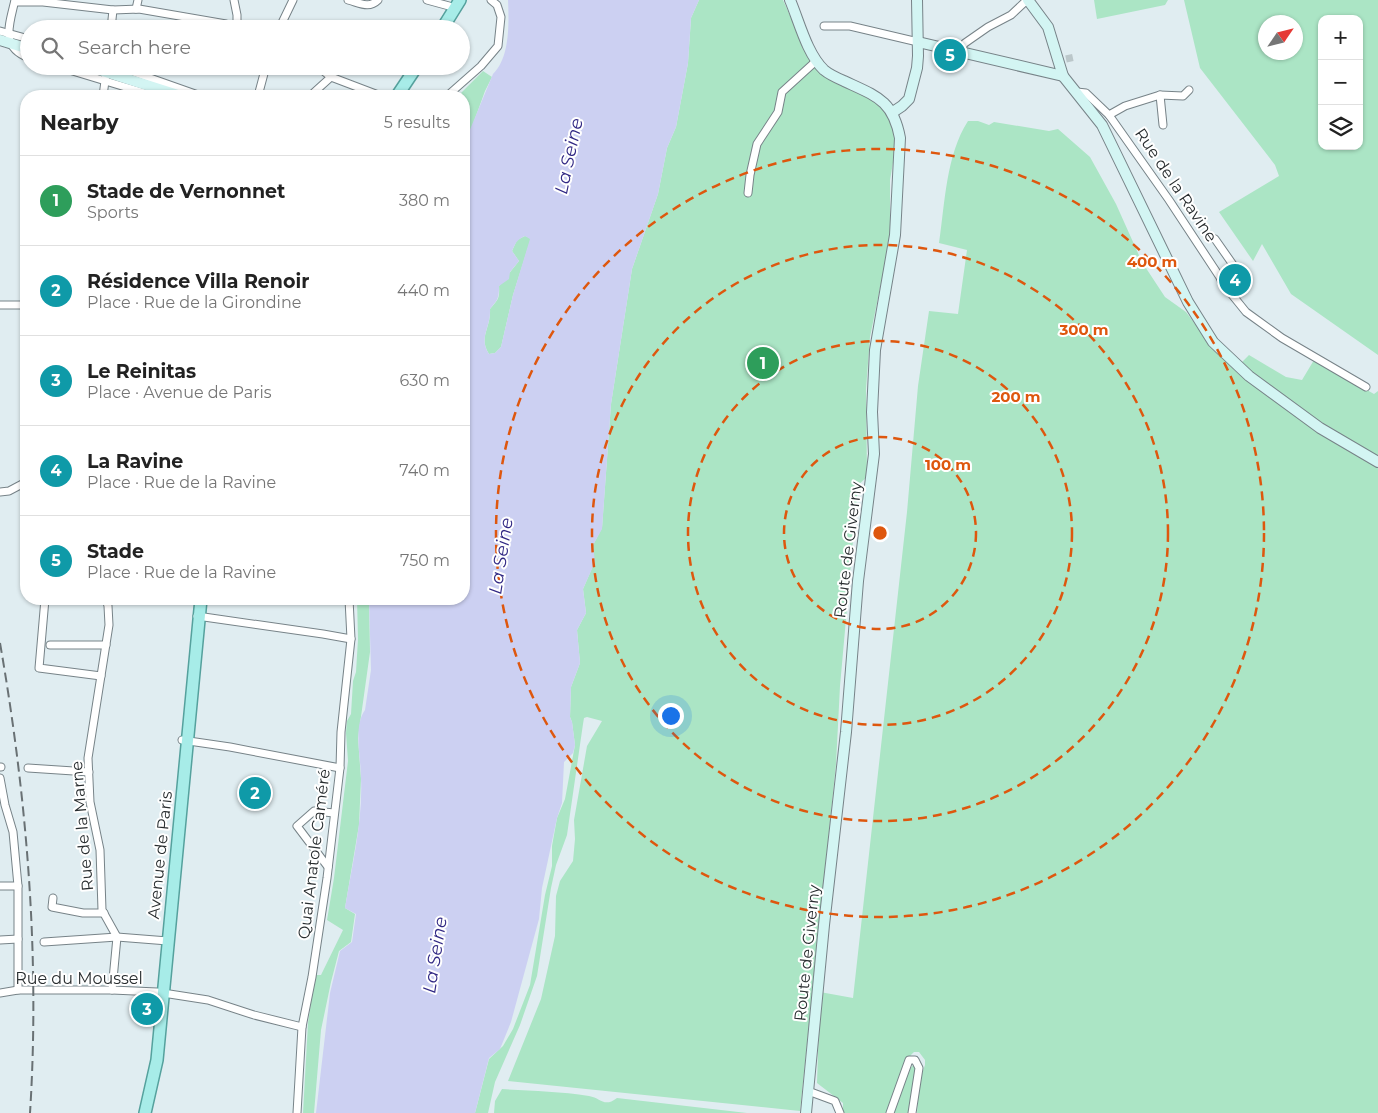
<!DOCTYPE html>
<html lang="en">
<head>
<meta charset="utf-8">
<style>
	body { margin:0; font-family:Montserrat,sans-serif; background:#f6f6f6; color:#222 }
	.controls { position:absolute; right:15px; top:15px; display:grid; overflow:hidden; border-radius:10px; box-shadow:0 1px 4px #0004 }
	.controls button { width:45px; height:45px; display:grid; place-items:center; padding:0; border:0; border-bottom:1px solid #e0e0e0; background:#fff; color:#222; font:25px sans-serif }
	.compass { position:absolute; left:1258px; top:15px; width:45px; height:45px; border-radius:50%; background:#fff; box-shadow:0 1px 4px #0004; rotate:55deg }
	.you { position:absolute; left:670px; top:715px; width:18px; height:18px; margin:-12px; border:4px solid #fff; border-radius:50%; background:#1a73e8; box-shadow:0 0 0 8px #1a73e833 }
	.badge { display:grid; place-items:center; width:32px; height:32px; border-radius:50%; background:#db2777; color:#fff; font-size:16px; font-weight:700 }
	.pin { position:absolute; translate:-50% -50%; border:2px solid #fff; box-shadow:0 1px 5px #0006 }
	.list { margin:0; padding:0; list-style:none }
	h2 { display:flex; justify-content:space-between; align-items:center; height:65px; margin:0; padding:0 20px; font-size:21px }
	h2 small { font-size:16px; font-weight:400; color:#767676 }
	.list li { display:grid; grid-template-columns:32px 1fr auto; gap:15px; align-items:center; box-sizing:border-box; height:90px; padding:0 20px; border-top:1px solid #e0e0e0 }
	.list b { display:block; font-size:19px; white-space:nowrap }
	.list p { margin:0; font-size:16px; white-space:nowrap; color:#767676 }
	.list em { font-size:16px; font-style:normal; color:#767676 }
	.icon { flex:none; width:28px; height:28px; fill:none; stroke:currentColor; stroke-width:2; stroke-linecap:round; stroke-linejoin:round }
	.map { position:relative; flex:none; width:1378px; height:1113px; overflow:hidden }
	.search { position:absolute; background:#fff; box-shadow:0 1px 4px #0004; left:20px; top:20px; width:450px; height:55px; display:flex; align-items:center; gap:12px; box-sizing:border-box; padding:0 18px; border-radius:28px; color:#767676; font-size:19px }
	.panel { position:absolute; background:#fff; box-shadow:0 1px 4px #0004; left:20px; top:90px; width:450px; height:515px; border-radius:20px }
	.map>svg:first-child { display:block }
	.green { fill:#abe5c5; fill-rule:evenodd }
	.water { fill:#ccd0f2; fill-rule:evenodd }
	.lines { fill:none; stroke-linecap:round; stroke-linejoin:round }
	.minor-tunnel { stroke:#bbc7ca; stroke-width:7; stroke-dasharray:7 3.5; stroke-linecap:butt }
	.minor-casing { stroke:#778388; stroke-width:9 }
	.secondary-casing { stroke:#778388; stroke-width:12 }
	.primary-casing { stroke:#55a19d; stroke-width:14 }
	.minor { stroke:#fff; stroke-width:7 }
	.secondary { stroke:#d3f5f3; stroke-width:10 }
	.primary { stroke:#a7ece8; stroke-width:11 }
	.rail { stroke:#697174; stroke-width:2; stroke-dasharray:10 5; stroke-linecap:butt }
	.ring { fill:none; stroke:#de570e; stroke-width:2.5; stroke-dasharray:9 6 }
	.labels { text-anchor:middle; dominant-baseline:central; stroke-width:4; stroke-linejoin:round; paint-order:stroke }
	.street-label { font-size:16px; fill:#282d2f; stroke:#fff }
	.water-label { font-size:18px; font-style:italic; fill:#312884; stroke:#fff }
	.centre { fill:#de570e; stroke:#fff; stroke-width:2.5 }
	.ring-label { font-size:15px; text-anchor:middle; font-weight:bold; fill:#de570e; stroke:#fff; stroke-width:4; stroke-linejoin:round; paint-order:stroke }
</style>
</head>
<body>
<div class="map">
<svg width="1378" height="1113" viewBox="0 0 1378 1113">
	<rect width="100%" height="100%" fill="#e0edf1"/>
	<!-- green -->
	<g class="green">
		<path d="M 699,0 L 783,0 L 807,53 L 871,99 L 885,111 L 893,128 L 896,145 L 890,180 L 890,239 L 870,337 L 866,389 L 867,477 L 858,485 L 840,686 L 836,764 L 800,1111 L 508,1081 L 541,999 L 555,936 L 556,896 L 560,881 L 573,861 L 575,839 L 574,820 L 587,746 L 602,721 L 587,717 L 584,718 L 583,724 L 567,835 L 556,865 L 551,888 L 537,976 L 520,1025 L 495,1082 L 488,1113 L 475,1113 L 489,1059 L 503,1046 L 513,1029 L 530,985 L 545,895 L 552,866 L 552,846 L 557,818 L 565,799 L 575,745 L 572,722 L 570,717 L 571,687 L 580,663 L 577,630 L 586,613 L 583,589 L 593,566 L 593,545 L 602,528 L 611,404 L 632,269 L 658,194 L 667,148 L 676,127 L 688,63 L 691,18 Z"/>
		<path d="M 1094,0 L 1168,0 L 1165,5 L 1097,19 Z"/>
		<path d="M 1184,0 L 1378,0 L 1378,355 L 1291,294 L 1262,244 L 1253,261 L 1219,212 L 1279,176 L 1275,165 L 1200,68 ZM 1322,19 L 1359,19 L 1359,146 L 1322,146 ZM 1266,22 L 1296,22 L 1296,52 L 1266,52 Z"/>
		<path d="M 483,71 L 492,77 L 485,91 L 464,149 L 464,96 L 458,96 Z"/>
		<path d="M 968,121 L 978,121 L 989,125 L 994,122 L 1049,131 L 1058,129 L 1090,157 L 1116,204 L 1142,262 L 1165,297 L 1186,312 L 1211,345 L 1235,369 L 1249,355 L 1286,377 L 1302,380 L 1314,360 L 1374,394 L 1378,391 L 1378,1113 L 917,1113 L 919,1082 L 925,1065 L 925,1060 L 919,1052 L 914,1052 C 901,1063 894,1096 888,1113 L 843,1113 L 843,1103 L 817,1083 L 820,992 L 853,998 L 907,512 L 918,386 L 929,311 L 958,314 L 967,250 L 939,243 C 945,203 946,155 968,121 Z"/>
		<path d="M 525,236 L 531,238 L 513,295 L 501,347 L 495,353 L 489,354 C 478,337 491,329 490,309 C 497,300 500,300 499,286 L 519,261 L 512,251 L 517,240 Z"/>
		<path d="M 357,599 L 369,599 L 370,652 L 358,738 L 361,779 L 359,825 L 345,908 L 355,914 L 351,942 L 339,951 L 331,982 L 321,1030 L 314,1113 L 303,1113 L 308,1023 L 315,975 L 321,975 L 343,930 L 327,920 L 334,878 L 348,761 L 346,733 L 347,721 L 351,714 L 353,681 L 356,672 L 358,639 Z"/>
		<path d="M 914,1064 L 917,1068 L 911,1113 L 893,1113 L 908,1071 Z"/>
		<path d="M 502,1089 C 530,1091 560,1091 589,1096 C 601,1098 604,1108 617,1098 L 747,1113 L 494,1113 L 495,1101 Z"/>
	</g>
	<!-- water -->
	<path class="water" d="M 508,0 L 699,0 L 691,18 L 688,63 L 676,127 L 667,148 L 658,194 L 632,269 L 611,404 L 602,529 L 593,545 L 595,562 L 583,589 L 586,613 L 577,630 L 580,663 L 571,687 L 570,717 L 572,722 L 575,745 L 573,753 L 564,762 L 562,803 L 557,818 L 542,888 L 539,919 L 511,1022 L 500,1049 L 489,1058 L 475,1113 L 316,1113 L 330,993 L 340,951 L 352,942 L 356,914 L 345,908 C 352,865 363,821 361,778 C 361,759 353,726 365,710 L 371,670 L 369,599 L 464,599 L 464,144 L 493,74 C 510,58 509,23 508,0 ZM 525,236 L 530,239 L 513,295 L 501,347 L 495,353 L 489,354 C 478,338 491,328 490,309 C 497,300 499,300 499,286 L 509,279 L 510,272 L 519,261 L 512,251 C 515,244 517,239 525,236 Z"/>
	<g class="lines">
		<!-- minor-tunnel -->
		<path class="minor-tunnel" d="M 1066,59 L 1075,57"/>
		<defs>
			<g id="minor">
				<path d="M 15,0 C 9,26 0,47 29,58"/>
				<path d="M 234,0 L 237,15 L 237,27"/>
				<path d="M 348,0 C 360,3 369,9 378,0"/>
				<path d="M 427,0 L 449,6"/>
				<path d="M 15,2 L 43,2 L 113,10 L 139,9 L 226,24 L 243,29"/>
				<path d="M 136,9 L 138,0"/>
				<path d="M 824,26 L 850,26 L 918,42"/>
				<path d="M 111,29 L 113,10"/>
				<path d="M 279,29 L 293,0"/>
				<path d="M 0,31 L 29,39"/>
				<path d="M 957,52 L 965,43 L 988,27 L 1011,15 L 1027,0"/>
				<path d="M 56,66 L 155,96"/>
				<path d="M 116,66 L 201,96"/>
				<path d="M 317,66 L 331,77 L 381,96"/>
				<path d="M 1077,92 L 1086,93 L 1109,115 L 1169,200 L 1229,291 L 1246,312 L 1282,338 L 1366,387"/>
				<path d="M 1160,95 L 1163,125"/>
				<path d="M 103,96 L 107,66"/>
				<path d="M 258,96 L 266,66"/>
				<path d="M 310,96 L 331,77"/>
				<path d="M 447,96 L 481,66 L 498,46 L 501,17 L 497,5 L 491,0"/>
				<path d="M 1109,115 L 1125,106 L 1160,95 L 1183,96 L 1189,90"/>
				<path d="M 748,193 L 750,175 L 757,144 L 778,112 L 782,92 L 816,61"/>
				<path d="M 1215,239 L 1236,269 L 1221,280"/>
				<path d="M 0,305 L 26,305"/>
				<path d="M 0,492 L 9,491 L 26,482"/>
				<path d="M 45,599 L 39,668 L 101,676"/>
				<path d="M 106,599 L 108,606 L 109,625 L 88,758 L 90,802 L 100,850 L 102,910 L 117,937 L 112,990"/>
				<path d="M 197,616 L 323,634 L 351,639"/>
				<path d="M 50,645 L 106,645"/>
				<path d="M 182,740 L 230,747 L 340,768"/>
				<path d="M 0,767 L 1,767"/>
				<path d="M 28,768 L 89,772"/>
				<path d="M 0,778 L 5,805 L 13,832 L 18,886 L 18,990"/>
				<path d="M 328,867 L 297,826 L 314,811 L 334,813"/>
				<path d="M 0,886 L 18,886"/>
				<path d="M 53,898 L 52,907 L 83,913 L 104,913"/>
				<path d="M 0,940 L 18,939"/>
				<path d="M 44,942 L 117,937 L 168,941"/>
				<path d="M 0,993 L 18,990 L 112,990 L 157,992"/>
				<path d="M 163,993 L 208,1000 L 254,1015 L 302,1027"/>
				<path d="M 808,1091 L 835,1101 L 840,1113"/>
				<path d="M 297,1113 L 302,1027 L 312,977 L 327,878 L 340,768 L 341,732 L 351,639 L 349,599"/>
				<path d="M 890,1113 L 909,1060 L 915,1060 L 919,1068 L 912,1113"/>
			</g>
			<g id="secondary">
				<path d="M 790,0 C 799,21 807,54 824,70 C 830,75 837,78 844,81 C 876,96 893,100 900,138 L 895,235 L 875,350 L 872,412 L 874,454 L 858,581 L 846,732 L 824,925 L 806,1113"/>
				<path d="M 1028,0 L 1048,27 L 1063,76 L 1102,125 L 1188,302 L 1213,342 L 1249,376 L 1320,428 L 1378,462"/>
				<path d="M 0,40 L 29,49"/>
				<path d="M 918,42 L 1063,76"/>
				<path d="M 87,66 L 181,96"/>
				<path d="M 893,112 L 902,106 L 909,99 L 917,68 L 918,56 L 917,0"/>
			</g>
			<g id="primary">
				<path d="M 442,29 L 460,0"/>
				<path d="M 397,96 L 417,66"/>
				<path d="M 145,1113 L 157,1060 L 201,599"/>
			</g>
		</defs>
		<!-- minor casing -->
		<use href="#minor" class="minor-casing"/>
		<!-- secondary casing -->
		<use href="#secondary" class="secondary-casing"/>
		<!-- primary casing -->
		<use href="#primary" class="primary-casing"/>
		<!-- minor -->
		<use href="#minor" class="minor"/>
		<!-- secondary -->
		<use href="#secondary" class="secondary"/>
		<!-- primary -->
		<use href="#primary" class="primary"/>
		<!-- rail -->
		<path class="rail" d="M 0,643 C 27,798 40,956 30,1113"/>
	</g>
	<!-- distance rings -->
	<g class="ring">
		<circle cx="880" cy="533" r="96"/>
		<circle cx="880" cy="533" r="192"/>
		<circle cx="880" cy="533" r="288"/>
		<circle cx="880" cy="533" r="384"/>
	</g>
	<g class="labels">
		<!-- street labels -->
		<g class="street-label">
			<text transform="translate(1176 185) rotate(56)">Rue de la Ravine</text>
			<text transform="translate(848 550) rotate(-83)">Route de Giverny</text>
			<text transform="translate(82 826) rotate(-95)">Rue de la Marne</text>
			<text transform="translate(314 854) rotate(-83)">Quai Anatole Caméré</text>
			<text transform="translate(160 855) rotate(-84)">Avenue de Paris</text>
			<text transform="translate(807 953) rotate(-84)">Route de Giverny</text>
			<text x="79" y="978">Rue du Moussel</text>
		</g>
		<!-- water labels -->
		<g class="water-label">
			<text transform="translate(569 156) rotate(-78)">La Seine</text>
			<text transform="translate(501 556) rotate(-81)">La Seine</text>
			<text transform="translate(435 955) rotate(-81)">La Seine</text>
		</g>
	</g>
	<circle cx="880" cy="533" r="8" class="centre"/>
	<g class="ring-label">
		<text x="1152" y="267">400 m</text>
		<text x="1084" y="335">300 m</text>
		<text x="1016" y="402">200 m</text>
		<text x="948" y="470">100 m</text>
	</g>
</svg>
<div class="controls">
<button>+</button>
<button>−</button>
<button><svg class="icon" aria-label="layers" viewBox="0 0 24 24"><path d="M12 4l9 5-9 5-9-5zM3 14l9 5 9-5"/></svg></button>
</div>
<svg class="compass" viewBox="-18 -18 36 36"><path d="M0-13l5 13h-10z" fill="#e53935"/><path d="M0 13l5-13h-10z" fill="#767676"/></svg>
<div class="you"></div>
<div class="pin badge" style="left:763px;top:363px;background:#2e9e5b">1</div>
<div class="pin badge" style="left:255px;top:793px;background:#0f9aa8">2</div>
<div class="pin badge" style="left:147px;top:1009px;background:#0f9aa8">3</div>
<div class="pin badge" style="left:1235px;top:280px;background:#0f9aa8">4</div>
<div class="pin badge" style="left:950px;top:55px;background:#0f9aa8">5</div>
<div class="search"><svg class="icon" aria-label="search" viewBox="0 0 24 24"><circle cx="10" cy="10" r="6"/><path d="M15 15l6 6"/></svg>Search here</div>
<section class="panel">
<h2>Nearby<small>5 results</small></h2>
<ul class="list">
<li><span class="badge" style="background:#2e9e5b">1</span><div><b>Stade de Vernonnet</b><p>Sports</p></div><em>380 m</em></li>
<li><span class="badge" style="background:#0f9aa8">2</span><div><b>Résidence Villa Renoir</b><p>Place · Rue de la Girondine</p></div><em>440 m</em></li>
<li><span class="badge" style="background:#0f9aa8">3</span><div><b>Le Reinitas</b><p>Place · Avenue de Paris</p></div><em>630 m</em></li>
<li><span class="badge" style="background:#0f9aa8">4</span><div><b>La Ravine</b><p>Place · Rue de la Ravine</p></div><em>740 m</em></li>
<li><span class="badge" style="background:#0f9aa8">5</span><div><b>Stade</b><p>Place · Rue de la Ravine</p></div><em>750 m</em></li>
</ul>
</section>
</div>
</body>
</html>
